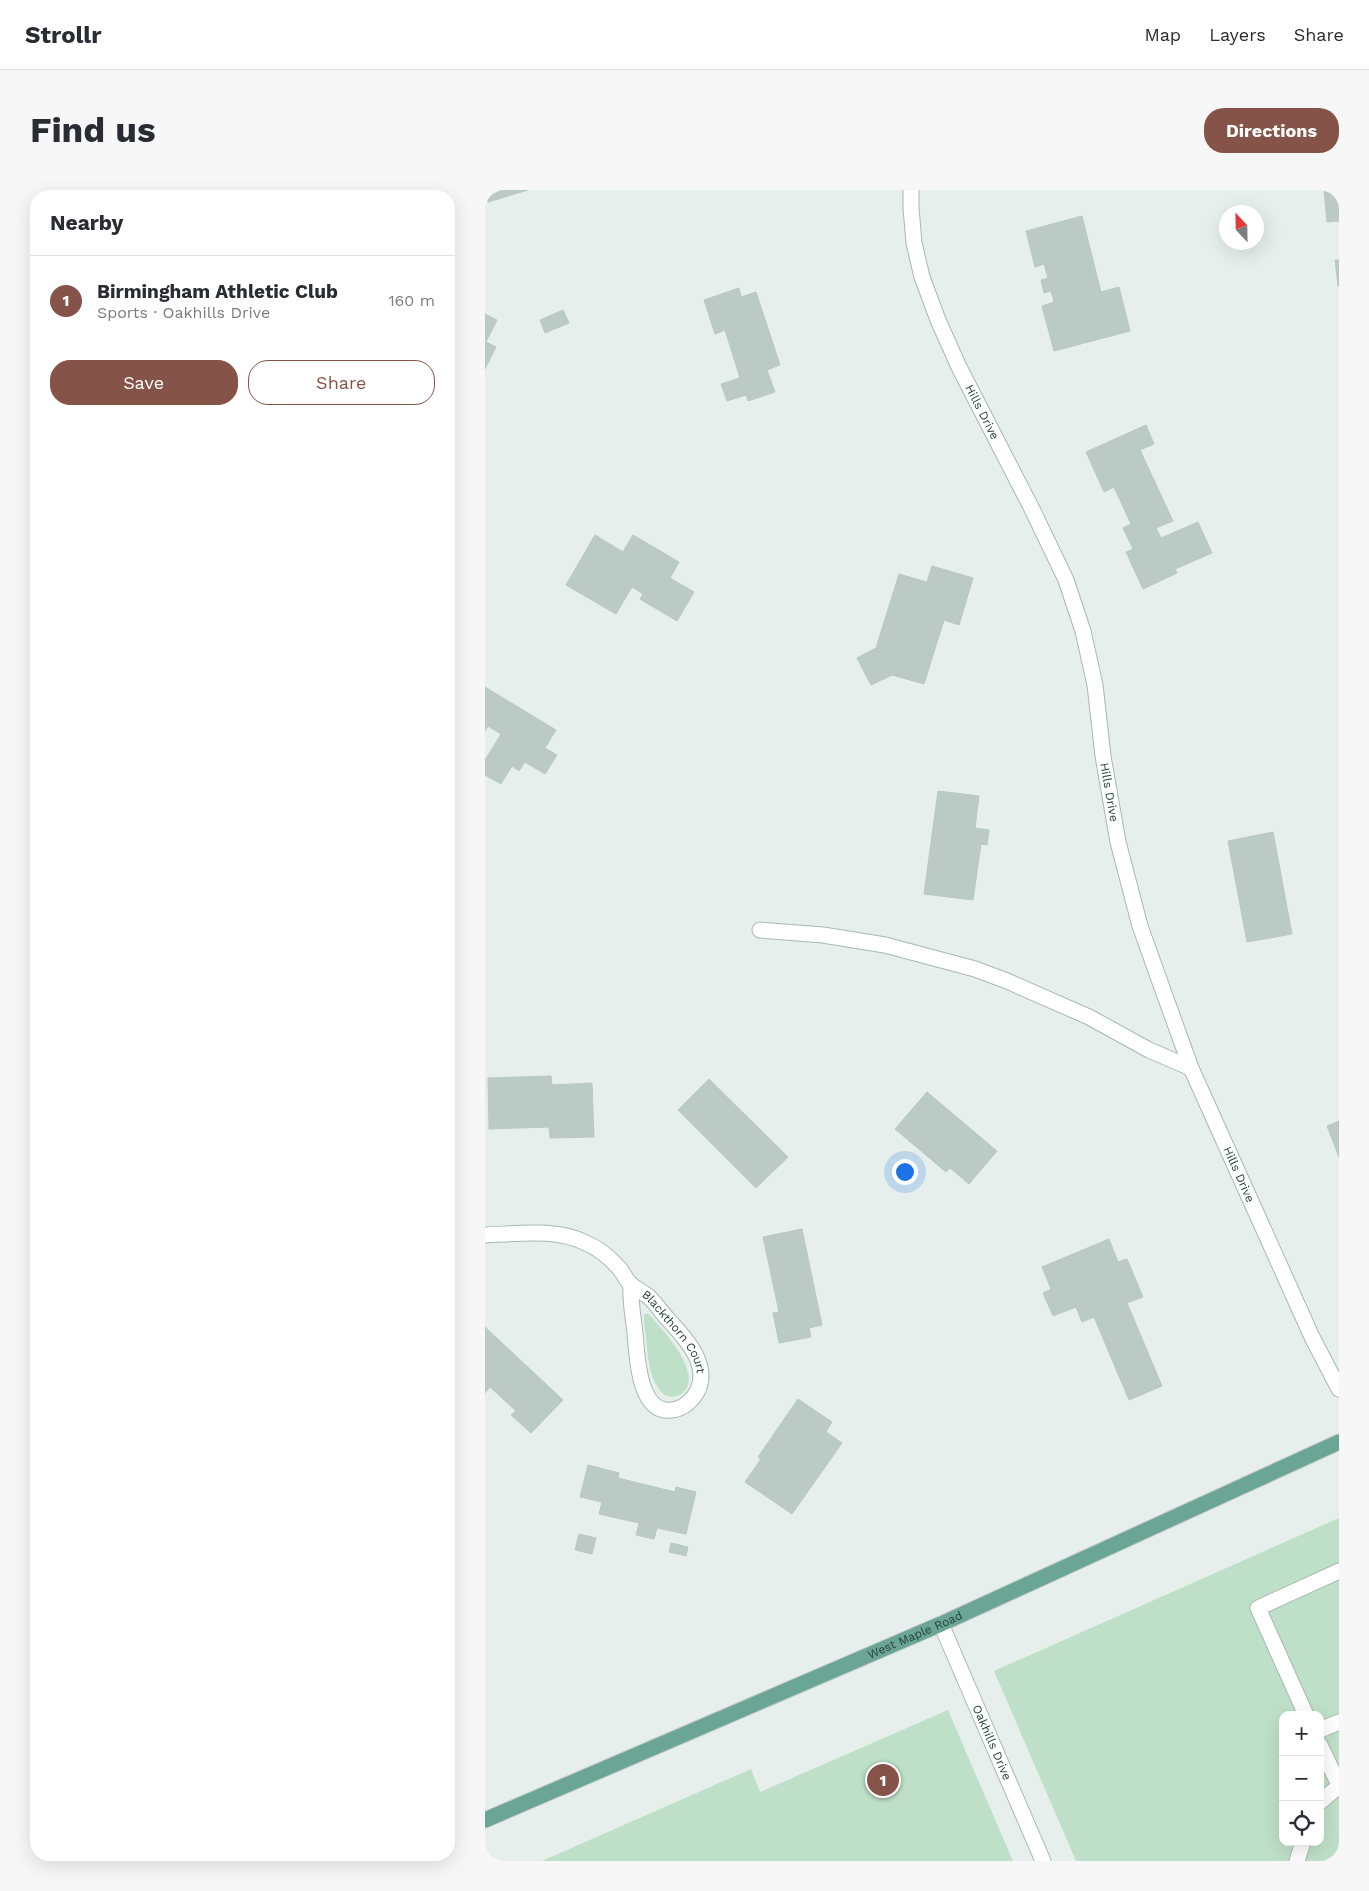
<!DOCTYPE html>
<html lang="en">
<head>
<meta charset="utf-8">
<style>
	body { margin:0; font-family:"Work Sans",sans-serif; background:#f7f7f7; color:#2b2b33 }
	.controls { position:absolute; right:15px; bottom:15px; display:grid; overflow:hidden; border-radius:10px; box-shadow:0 5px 20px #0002 }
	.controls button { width:45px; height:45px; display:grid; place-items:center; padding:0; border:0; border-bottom:1px solid #e1e1e2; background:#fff; color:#2b2b33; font:25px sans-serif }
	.compass { position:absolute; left:734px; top:15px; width:45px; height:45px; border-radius:50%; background:#fff; box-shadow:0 5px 20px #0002; rotate:338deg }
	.you { position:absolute; left:419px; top:981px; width:18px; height:18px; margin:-12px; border:4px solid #fff; border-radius:50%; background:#1a73e8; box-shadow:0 0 0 8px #1a73e833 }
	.badge { display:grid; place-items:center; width:32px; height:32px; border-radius:50%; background:#855347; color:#fff; font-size:16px; font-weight:700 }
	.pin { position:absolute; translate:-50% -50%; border:2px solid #fff; box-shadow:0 1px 5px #0006 }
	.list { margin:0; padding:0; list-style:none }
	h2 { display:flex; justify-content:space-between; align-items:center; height:65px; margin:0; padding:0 20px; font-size:21px }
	h2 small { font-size:16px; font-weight:400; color:#7c7c81 }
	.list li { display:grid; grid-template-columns:32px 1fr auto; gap:15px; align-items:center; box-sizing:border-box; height:90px; padding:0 20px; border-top:1px solid #e1e1e2 }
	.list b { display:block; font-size:19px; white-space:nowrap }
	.list p { margin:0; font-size:16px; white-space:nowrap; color:#7c7c81 }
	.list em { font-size:16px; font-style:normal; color:#7c7c81 }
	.actions { display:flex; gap:10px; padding:15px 20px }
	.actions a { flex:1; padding:11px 0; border:1px solid #855347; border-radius:20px; text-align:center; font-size:18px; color:#855347 }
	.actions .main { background:#855347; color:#fff }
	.icon { flex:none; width:28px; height:28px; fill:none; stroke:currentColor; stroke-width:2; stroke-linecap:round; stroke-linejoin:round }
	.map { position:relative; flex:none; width:854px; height:1671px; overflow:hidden; border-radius:20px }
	header { display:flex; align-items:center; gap:30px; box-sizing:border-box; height:70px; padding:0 25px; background:#fff; border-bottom:1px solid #e1e1e2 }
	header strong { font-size:24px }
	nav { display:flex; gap:28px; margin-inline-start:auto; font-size:18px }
	.intro { display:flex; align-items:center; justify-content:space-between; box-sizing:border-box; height:120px; padding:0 30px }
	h1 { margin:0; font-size:35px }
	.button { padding:12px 22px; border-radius:20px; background:#855347; color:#fff; font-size:18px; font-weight:700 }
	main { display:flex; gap:30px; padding:0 30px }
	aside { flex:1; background:#fff; border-radius:20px; box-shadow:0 5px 20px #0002 }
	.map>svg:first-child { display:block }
	.green { fill:#bfe0c8; fill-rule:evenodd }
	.building { fill:#bbcac4; stroke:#b8c9c2 }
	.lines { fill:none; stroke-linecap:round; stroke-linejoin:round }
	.minor-casing { stroke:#a8b8b2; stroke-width:17 }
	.major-casing { stroke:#c2cac8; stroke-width:17 }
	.minor { stroke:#fff; stroke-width:15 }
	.major { stroke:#6aa596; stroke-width:15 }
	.labels { text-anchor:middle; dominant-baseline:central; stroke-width:4; stroke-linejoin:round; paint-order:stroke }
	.street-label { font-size:12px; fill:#24423a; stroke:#f7fbf9 }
</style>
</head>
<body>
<header>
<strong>Strollr</strong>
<nav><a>Map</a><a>Layers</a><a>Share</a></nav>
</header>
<div class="intro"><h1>Find us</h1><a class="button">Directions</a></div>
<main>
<aside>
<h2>Nearby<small></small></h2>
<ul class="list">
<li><span class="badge">1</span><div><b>Birmingham Athletic Club</b><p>Sports · Oakhills Drive</p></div><em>160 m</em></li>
</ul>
<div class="actions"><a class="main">Save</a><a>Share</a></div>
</aside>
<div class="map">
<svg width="854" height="1671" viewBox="0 0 854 1671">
	<rect width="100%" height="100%" fill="#e6efeb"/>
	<!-- green -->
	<g class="green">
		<path d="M 159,1124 L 163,1124 L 165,1125 C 179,1142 198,1161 203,1183 C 209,1204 183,1217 172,1196 C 162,1180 162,1150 159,1132 Z"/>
		<path d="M 854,1328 L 854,1671 L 591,1671 L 509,1481 ZM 798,1525 L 835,1525 L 835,1652 L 798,1652 Z"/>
		<path d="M 463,1520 L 528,1671 L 57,1671 L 266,1579 L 275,1602 Z"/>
	</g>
	<!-- building -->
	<g class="building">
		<path d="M 0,0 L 43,0 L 3,12 Z"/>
		<path d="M 839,0 L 854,0 L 854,31 L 842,32 Z"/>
		<path d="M 597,26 L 616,102 L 634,97 L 645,141 L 569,161 L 557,116 L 569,112 L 566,101 L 559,103 L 556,90 L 563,88 L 559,74 L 550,77 L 541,41 Z"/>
		<path d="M 850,70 L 854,70 L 854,95 L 853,96 Z"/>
		<path d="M 254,98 L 256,107 L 271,102 L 295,175 L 282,180 L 290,202 L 263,211 L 261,205 L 242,211 L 236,194 L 255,188 L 240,140 L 230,144 L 219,110 Z"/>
		<path d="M 78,120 L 84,133 L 60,143 L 55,130 Z"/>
		<path d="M 0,124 L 12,130 L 1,152 L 11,157 L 0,179 Z"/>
		<path d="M 661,235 L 669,254 L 655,260 L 688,331 L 671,338 L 676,348 L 713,332 L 727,363 L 690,379 L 692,383 L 658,399 L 641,362 L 648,359 L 638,338 L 646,334 L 629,297 L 619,302 L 601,262 Z"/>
		<path d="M 110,345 L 138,362 L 148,345 L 194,372 L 185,388 L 209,402 L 192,431 L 155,409 L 158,404 L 147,397 L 131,424 L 81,395 Z"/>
		<path d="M 447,376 L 488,388 L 474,435 L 459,430 L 439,494 L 407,485 L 386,495 L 372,468 L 391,458 L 414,384 L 442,392 Z"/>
		<path d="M 0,497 L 71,540 L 60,558 L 72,565 L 60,584 L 40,572 L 34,581 L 27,576 L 16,594 L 0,585 L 0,570 L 16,544 L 3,536 L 0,541 Z"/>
		<path d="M 453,601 L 494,606 L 490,638 L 504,640 L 502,655 L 496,654 L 488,710 L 439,704 Z"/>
		<path d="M 788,642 L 807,744 L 762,752 L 743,651 Z"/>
		<path d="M 66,886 L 67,895 L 107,893 L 109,947 L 65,948 L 64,937 L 4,939 L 3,888 Z"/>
		<path d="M 224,889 L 303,967 L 271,998 L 193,920 Z"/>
		<path d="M 442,902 L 512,961 L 484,994 L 465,978 L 461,982 L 410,939 Z"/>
		<path d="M 854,931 L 854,967 L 842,936 Z"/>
		<path d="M 317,1039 L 337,1135 L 324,1138 L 326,1147 L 294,1153 L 288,1123 L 294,1122 L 278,1047 Z"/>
		<path d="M 624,1049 L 633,1072 L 642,1069 L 658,1107 L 642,1113 L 677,1196 L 644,1210 L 609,1127 L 597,1132 L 591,1117 L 568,1126 L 558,1103 L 566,1099 L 557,1077 Z"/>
		<path d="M 0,1137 L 78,1210 L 46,1243 L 26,1225 L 31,1221 L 5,1197 L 0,1203 Z"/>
		<path d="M 313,1209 L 347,1232 L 341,1242 L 357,1253 L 307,1324 L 260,1292 L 276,1269 L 273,1267 Z"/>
		<path d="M 103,1275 L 134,1283 L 133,1288 L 190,1302 L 191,1297 L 211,1302 L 201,1344 L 172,1338 L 169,1349 L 151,1345 L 154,1333 L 114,1324 L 117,1312 L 95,1307 Z"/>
		<path d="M 94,1344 L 111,1348 L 107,1364 L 90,1360 Z"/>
		<path d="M 186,1353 L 203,1357 L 201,1366 L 184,1362 Z"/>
	</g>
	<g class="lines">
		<defs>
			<g id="minor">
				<path id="s1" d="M 426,0 L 426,18 L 429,53 L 437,87 L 453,130 L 474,177 L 548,321 L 581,390 L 598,441 L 610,495 L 618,566 L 633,652 L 655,736 L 680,806 L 706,878 L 827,1147 L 854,1199"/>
				<path d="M 275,740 L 338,745 L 400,755 L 490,779 L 522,791 L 604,827 L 664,860 L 706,878"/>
				<path id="s2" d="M 0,1045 C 32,1044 72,1038 101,1053 C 113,1058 126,1069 134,1078 C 138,1083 141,1089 145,1094 C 151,1099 158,1102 164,1107 C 170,1113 176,1121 181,1127 C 198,1146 225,1172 213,1200 C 208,1210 198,1219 187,1220 C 153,1225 152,1164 150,1143 C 148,1126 145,1111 146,1094"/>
				<path id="s3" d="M 456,1434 L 558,1671"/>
				<path d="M 821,1525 L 773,1418 L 854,1381"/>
				<path d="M 835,1540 L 854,1532"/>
				<path d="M 835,1555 L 854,1595"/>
				<path d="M 835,1612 L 854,1596"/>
				<path d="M 812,1671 L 818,1652"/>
			</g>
			<g id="major">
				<path id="s4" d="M 0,1630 L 456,1434 L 854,1252"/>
			</g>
		</defs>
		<!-- minor casing -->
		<use href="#minor" class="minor-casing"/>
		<!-- major casing -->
		<use href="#major" class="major-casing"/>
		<!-- minor -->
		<use href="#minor" class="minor"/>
		<!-- major -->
		<use href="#major" class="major"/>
	</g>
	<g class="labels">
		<!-- street labels -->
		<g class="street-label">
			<text stroke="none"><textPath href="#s1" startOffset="236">Hills Drive</textPath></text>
			<text stroke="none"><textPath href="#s1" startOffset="641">Hills Drive</textPath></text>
			<text stroke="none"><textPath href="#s1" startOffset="1046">Hills Drive</textPath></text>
			<text stroke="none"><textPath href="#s2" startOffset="230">Blackthorn Court</textPath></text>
			<text stroke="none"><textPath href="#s4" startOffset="468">West Maple Road</textPath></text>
			<text stroke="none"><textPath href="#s3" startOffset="129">Oakhills Drive</textPath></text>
		</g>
	</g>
</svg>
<div class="controls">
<button>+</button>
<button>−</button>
<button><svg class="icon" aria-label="locate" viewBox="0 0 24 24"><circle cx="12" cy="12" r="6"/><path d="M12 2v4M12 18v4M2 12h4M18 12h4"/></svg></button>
</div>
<svg class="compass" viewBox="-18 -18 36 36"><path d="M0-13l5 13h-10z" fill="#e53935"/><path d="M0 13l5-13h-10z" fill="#7c7c81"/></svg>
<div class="you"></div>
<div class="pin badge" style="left:398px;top:1590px">1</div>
</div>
</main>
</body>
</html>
